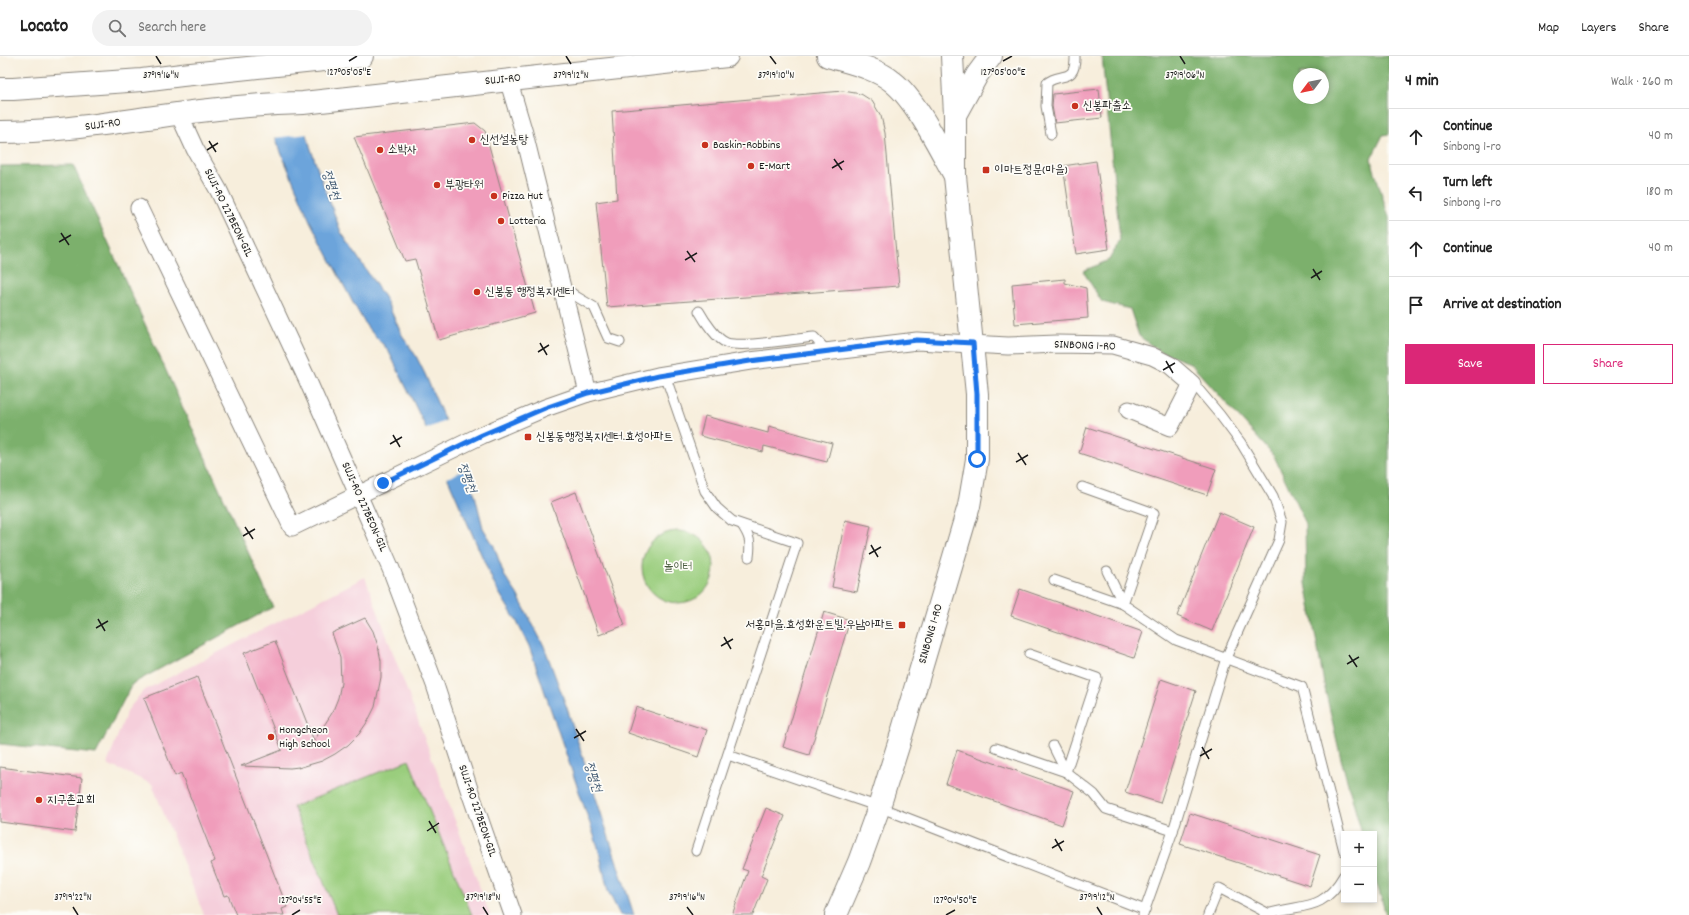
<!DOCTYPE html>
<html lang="en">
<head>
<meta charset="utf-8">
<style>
	body { margin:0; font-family:Dekko,"Poor Story",sans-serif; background:#f2f2f2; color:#222 }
	.controls { position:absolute; right:12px; bottom:12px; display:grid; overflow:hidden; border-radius:0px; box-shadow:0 2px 6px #0003 }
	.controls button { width:36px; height:36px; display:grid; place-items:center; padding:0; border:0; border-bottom:1px solid #e0e0e0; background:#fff; color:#222; font:20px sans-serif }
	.compass { position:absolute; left:1293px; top:12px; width:36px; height:36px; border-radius:50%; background:#fff; box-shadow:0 2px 6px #0003; rotate:238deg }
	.stop { position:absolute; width:12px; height:12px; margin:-9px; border:3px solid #1a73e8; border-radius:50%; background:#fff }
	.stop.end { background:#1a73e8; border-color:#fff; box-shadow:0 1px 4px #0008 }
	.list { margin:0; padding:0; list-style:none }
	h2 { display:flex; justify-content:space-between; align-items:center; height:52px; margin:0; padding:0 16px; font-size:17px }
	h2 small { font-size:13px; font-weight:400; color:#767676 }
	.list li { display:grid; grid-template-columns:26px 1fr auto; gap:12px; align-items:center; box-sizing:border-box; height:56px; padding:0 16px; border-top:1px solid #e0e0e0 }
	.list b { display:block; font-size:15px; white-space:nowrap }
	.list p { margin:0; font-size:13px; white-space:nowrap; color:#767676 }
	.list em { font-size:13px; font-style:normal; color:#767676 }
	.actions { display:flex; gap:8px; padding:12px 16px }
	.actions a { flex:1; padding:9px 0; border:1px solid #db2777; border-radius:0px; text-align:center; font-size:14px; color:#db2777 }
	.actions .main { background:#db2777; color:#fff }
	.icon { flex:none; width:22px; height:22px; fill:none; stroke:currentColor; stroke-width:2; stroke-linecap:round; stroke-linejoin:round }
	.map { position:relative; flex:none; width:1389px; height:859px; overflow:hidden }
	header { display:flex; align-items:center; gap:24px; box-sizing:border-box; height:56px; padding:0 20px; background:#fff; border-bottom:1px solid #e0e0e0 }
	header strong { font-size:19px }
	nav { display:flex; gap:22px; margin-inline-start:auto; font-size:14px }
	.search { width:280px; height:36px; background:#f2f2f2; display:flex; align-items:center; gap:10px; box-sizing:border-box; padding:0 14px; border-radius:22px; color:#767676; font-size:15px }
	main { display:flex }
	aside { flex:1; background:#fff }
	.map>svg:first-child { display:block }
	.built { fill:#f5cfdb }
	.green { fill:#9acd7d; stroke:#5b744c }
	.forest { fill:#7bb06c; stroke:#4c6644; fill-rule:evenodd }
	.water { fill:#6ca4db; stroke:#44607c }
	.pier { fill:#f7eedc }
	.building { fill:#f09dbb }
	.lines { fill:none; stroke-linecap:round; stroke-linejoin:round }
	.service-casing { stroke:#8a857c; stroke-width:11 }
	.minor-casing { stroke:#8a857c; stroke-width:19 }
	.tertiary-casing { stroke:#8a857c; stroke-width:24 }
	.secondary-casing { stroke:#8a857c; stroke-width:24 }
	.service { stroke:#fff; stroke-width:9 }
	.minor { stroke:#fff; stroke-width:17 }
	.tertiary { stroke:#fff; stroke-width:22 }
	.secondary { stroke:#fff; stroke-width:22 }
	.route { stroke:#1a73e8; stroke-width:5 }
	.ticks { fill:none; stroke:#1c1c1c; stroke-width:1.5 }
	.poi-dot { fill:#c8321e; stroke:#fdfcf7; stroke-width:1.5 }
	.labels { text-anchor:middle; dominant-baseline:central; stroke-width:3.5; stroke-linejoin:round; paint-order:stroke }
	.street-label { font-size:12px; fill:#1c1c1c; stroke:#fdfcf7 }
	.poi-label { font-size:12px; fill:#1c1c1c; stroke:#fdfcf7; text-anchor:start }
	.park-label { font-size:12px; fill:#485a3e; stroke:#fdfcf7 }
	.water-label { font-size:13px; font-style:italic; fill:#405972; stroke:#fdfcf7 }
	.ticks-label { font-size:10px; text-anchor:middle; fill:#1c1c1c; stroke:#fdfcf7; stroke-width:3.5; stroke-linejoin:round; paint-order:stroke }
</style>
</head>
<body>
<header>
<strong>Locato</strong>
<div class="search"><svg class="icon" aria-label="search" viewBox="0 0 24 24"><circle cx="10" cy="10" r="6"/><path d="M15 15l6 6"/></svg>Search here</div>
<nav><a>Map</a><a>Layers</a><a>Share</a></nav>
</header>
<main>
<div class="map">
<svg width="1389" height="859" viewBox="0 0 1389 859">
	<rect width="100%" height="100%" fill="#fdfcf7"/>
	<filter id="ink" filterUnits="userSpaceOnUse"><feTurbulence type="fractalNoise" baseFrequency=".025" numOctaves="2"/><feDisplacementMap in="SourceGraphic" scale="8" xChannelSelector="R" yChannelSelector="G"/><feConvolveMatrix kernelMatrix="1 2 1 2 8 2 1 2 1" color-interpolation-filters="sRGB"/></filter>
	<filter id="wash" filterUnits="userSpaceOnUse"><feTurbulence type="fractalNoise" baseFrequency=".012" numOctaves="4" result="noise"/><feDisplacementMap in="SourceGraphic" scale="16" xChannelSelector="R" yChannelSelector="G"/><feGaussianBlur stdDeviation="0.9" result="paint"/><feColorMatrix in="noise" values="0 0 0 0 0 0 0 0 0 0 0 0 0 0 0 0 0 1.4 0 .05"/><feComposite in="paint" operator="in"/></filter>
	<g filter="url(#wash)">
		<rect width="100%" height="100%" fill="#f7eedc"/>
		<!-- built -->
		<path class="built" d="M 365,521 L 490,859 L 204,859 L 152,728 L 107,708 L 127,655 L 143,635 Z"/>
		<!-- green -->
		<g class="green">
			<circle cx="678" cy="511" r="36"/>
			<path d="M 409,704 L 472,859 L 337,859 L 293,751 Z"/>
		</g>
		<!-- forest -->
		<g class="forest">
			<path d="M 1102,0 L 1389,0 L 1389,78 L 1383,79 L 1371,103 L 1389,162 L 1389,859 L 1386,859 L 1374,818 L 1374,778 L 1362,778 L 1341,703 L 1325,633 L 1306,527 L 1305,466 L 1274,400 L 1190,307 L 1159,295 L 1139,280 L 1130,253 L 1102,246 L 1083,215 L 1109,204 L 1120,184 ZM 1299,18 L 1323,18 L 1323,42 L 1299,42 Z"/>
			<path d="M 73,109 L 273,551 L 132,628 L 96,698 L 0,688 L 0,110 Z"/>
		</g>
		<!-- water -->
		<path class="water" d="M 250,12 L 286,18 L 319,117 L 341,176 L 386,244 L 402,279 L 416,300 L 425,318 L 469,421 L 475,439 L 483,472 L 494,490 L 504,519 L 517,538 L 544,590 L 567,652 L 634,859 L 620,859 L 608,835 L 598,791 L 529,590 L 517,566 L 495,530 L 424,368 L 388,294 L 367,271 L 352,245 L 310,165 L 280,94 Z"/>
		<!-- pier -->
		<g class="pier">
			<path d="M 245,0 L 281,0 L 308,78 L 273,82 Z"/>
			<path d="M 447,364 L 467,413 L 445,423 L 424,374 Z"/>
		</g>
		<g id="blocks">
			<!-- building -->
			<g class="building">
				<path d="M 1099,33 L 1102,62 L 1055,67 L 1052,50 L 1053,38 Z"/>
				<path d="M 843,35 L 861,38 L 872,45 L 881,60 L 885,77 L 899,230 L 607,251 L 596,146 L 617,143 L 612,55 Z"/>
				<path d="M 475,67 L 485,75 L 535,257 L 439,284 L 415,203 L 405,205 L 354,81 Z"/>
				<path d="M 1096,105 L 1109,193 L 1076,198 L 1063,110 Z"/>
				<path d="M 1065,223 L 1065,227 L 1086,232 L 1088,262 L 1015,268 L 1012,228 Z"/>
				<path d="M 705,360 L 768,377 L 769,370 L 832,387 L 827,406 L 764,390 L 763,396 L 700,380 Z"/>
				<path d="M 1087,371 L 1216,413 L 1207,439 L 1079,397 Z"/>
				<path d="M 576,436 L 625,569 L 599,579 L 551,446 Z"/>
				<path d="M 1219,456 L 1254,471 L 1212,575 L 1177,560 Z"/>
				<path d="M 845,464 L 871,470 L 857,536 L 832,531 Z"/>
				<path d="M 1020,533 L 1143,576 L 1134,602 L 1011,560 Z"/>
				<path d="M 824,556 L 850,564 L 809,699 L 783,691 Z"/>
				<path d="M 365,562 L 373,575 L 378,590 L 381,605 L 381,621 L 375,651 L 368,665 L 359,678 L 348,689 L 335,698 L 322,705 L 298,712 L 299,711 L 290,712 L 241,710 L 282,694 L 244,597 L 275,585 L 314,685 L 332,657 L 338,642 L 341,627 L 340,601 L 332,577 Z"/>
				<path d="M 197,621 L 287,851 L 282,853 L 284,859 L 236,859 L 228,839 L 224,840 L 211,807 L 215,805 L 181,717 L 175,720 L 144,642 Z"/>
				<path d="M 1161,623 L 1196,635 L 1160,747 L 1125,736 Z"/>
				<path d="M 636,651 L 707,674 L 698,701 L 628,677 Z"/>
				<path d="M 957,694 L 1074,735 L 1062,769 L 946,728 Z"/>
				<path d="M 0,711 L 82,722 L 75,776 L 0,766 Z"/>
				<path d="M 766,752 L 785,760 L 761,820 L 767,823 L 753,859 L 732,859 L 748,815 L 742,813 Z"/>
				<path d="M 1190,757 L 1320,799 L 1310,830 L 1180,788 Z"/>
			</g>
		</g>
	</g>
	<g filter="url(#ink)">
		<use href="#blocks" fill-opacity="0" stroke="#8a857c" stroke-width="1"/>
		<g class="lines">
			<defs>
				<g id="service">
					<path d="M 1051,78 L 1046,50 L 1047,27 C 1060,16 1076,28 1075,0"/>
					<path d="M 564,231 L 577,241 L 594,251 L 608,282 L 620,286"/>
					<path d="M 699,255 C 704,264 717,284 727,287 C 744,292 794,283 814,281 L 827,295"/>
					<path d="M 665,319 L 705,435 L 717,452 L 732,465 L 797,487 L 696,795"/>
					<path d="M 742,469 C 750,481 751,486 749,501"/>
					<path d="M 1107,515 L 1123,548 L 1176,584 L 1302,631 L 1344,795"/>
					<path d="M 1054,524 L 1123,548 L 1154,457 L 1082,431"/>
					<path d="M 1029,598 L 1097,622 L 1066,716"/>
					<path d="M 1053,690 L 1066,716"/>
					<path d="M 996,692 L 1066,716 L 1094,738 L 1106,753 L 1173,775"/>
					<path d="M 728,699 L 879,751 L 1145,854"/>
					<path d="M 1143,859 L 1173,775 L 1226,602 L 1279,484 L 1282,466 L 1273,440 L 1241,387 L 1220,359 L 1199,334"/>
					<path d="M 1208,859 L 1219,832 L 1271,859"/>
					<path d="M 1264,859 C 1301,846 1321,859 1344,819"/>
				</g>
				<g id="minor">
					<path d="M 508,23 L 524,77 L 588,337"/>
					<path d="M 179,58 L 195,93 L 219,135 L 307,323 L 391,513 L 435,629 L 469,733 L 513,859"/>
					<path d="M 139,152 L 292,471 L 482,379 L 545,352 L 588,337 L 658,320 L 750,305 L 917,285 L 1008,290 L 1057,288 L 1113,289 L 1152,300 L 1170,309 L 1192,328 L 1170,371 L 1129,354"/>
				</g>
				<path id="tertiary" d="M 836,859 L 859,806 L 879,751 L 899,687 L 969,450 L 977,403 L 977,338 L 955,120 L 955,59 L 952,0"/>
				<g id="secondary">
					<path d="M 828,0 C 847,6 877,12 893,26 C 916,44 940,93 955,120"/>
					<path d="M 0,33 L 13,33 L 142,24 L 182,19 L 362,0"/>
					<path d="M 955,59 L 977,19 L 991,0"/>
					<path d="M 0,76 C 52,76 103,68 155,61 C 204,54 254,48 303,47 L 727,0"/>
				</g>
			</defs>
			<!-- service casing -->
			<use href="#service" class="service-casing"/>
			<!-- minor casing -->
			<use href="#minor" class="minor-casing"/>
			<!-- tertiary casing -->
			<use href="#tertiary" class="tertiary-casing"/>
			<!-- secondary casing -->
			<use href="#secondary" class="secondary-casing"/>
			<!-- service -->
			<use href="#service" class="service"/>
			<!-- minor -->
			<use href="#minor" class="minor"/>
			<!-- tertiary -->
			<use href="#tertiary" class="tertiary"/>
			<!-- secondary -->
			<use href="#secondary" class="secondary"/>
		</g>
	</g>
	<g class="lines" filter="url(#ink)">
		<!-- route -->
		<path class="route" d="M 383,427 L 482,379 L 545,352 L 588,337 L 658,320 L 750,305 L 917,284 L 973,287 L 977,338 L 977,403"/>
	</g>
	<!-- ticks -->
	<path class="ticks" d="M 156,0 L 161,8M 566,0 L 571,8M 770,0 L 776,8M 1180,0 L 1185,8M 349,5 L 357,0M 1003,5 L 1012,0M 209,85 L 216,96M 207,94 L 218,87M 834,103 L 842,114M 832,112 L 844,105M 61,177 L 69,189M 59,186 L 71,179M 687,195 L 695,206M 685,204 L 697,197M 1313,213 L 1320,224M 1311,222 L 1322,215M 540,287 L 547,299M 538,296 L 549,289M 1166,305 L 1173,317M 1163,314 L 1175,307M 393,379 L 400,391M 390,388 L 402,381M 1018,397 L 1026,409M 1016,406 L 1028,399M 245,471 L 253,483M 243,480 L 255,473M 871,489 L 878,501M 869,498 L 881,491M 98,563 L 105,575M 96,572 L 108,565M 724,581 L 731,593M 721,590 L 733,583M 1349,599 L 1357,611M 1347,608 L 1359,601M 576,673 L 584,685M 574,682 L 586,675M 1202,691 L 1209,703M 1200,700 L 1212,693M 429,765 L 436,777M 427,775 L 439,767M 1055,783 L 1062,795M 1052,792 L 1064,785M 73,851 L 78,859M 483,851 L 488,859M 687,851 L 693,859M 1097,851 L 1102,859M 292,859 L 300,854M 946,859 L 955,854"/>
	<!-- markers -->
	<g class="poi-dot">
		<circle cx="1075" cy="50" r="4"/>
		<circle cx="472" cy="84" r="4"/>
		<circle cx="705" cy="89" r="4"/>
		<circle cx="380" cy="94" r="4"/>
		<circle cx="751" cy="110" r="4"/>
		<rect x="982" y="110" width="8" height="8" rx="2"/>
		<circle cx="437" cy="129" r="4"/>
		<circle cx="494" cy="140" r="4"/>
		<circle cx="501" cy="165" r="4"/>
		<circle cx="477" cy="236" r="4"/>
		<rect x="524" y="377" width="8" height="8" rx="2"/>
		<rect x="898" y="565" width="8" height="8" rx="2"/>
		<circle cx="271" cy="681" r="4"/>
		<circle cx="39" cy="744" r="4"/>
	</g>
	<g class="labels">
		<!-- street labels -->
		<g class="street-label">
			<text transform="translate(503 24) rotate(-6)">SUJI-RO</text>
			<text transform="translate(103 69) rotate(-8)">SUJI-RO</text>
			<text transform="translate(228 157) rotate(64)">SUJI-RO 227BEON-GIL</text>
			<text transform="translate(1085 290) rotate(2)">SINBONG 1-RO</text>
			<text transform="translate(364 451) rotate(66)">SUJI-RO 227BEON-GIL</text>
			<text transform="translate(931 578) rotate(-74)">SINBONG 1-RO</text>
			<text transform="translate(477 755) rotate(71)">SUJI-RO 227BEON-GIL</text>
		</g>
		<!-- poi labels -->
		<g class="poi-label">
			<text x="1083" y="50">신봉파출소</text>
			<text x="480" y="84">신선설농탕</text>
			<text x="713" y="89">Baskin-Robbins</text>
			<text x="388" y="94">소박사</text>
			<text x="759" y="110">E-Mart</text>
			<text x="994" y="114">이마트정문(마을)</text>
			<text x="445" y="129">부광타워</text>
			<text x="502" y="140">Pizza Hut</text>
			<text x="509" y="165">Lotteria</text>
			<text x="485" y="236">신봉동 행정복지센터</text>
			<text x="536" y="381">신봉동행정복지센터.효성아파트</text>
			<text x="894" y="569" text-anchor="end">서홍마을.효성화운트빌.우남아파트</text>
			<text x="279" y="674">Hongcheon<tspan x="279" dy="14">High School</tspan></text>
			<text x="47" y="744">지구촌교회</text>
		</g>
		<!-- park labels -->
		<g class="park-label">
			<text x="678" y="511">놀이터</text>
		</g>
		<!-- water labels -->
		<g class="water-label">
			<text transform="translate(330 129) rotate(71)">정평천</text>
			<text transform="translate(466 422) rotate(69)">정평천</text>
			<text transform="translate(592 721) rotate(73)">정평천</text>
		</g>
	</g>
	<g class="ticks-label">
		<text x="349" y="19">127°05'05"E</text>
		<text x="1003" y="19">127°05'00"E</text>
		<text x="161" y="22">37°19'16"N</text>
		<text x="571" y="22">37°19'12"N</text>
		<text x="1185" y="22">37°19'06"N</text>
		<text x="776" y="22">37°19'10"N</text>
		<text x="73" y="844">37°19'22"N</text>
		<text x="483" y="844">37°19'18"N</text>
		<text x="687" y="844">37°19'16"N</text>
		<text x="1097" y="844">37°19'12"N</text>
		<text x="300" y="847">127°04'55"E</text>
		<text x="955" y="847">127°04'50"E</text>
	</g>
</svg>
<div class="controls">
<button>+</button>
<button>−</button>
</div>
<svg class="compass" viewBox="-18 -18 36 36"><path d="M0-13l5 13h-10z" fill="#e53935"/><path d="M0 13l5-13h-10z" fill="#767676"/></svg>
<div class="stop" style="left:977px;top:403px"></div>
<div class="stop end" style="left:383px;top:427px"></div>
</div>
<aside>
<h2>4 min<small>Walk · 260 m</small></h2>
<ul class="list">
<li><svg class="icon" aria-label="ahead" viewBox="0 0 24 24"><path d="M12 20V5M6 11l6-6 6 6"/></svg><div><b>Continue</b><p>Sinbong 1-ro</p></div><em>40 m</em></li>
<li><svg class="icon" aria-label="left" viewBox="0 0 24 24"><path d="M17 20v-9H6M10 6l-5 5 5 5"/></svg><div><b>Turn left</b><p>Sinbong 1-ro</p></div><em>180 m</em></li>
<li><svg class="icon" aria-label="ahead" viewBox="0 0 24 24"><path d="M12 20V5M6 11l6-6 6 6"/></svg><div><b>Continue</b></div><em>40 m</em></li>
<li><svg class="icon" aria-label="arrive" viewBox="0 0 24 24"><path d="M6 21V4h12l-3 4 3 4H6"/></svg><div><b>Arrive at destination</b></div></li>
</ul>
<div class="actions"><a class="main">Save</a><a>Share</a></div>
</aside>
</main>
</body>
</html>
